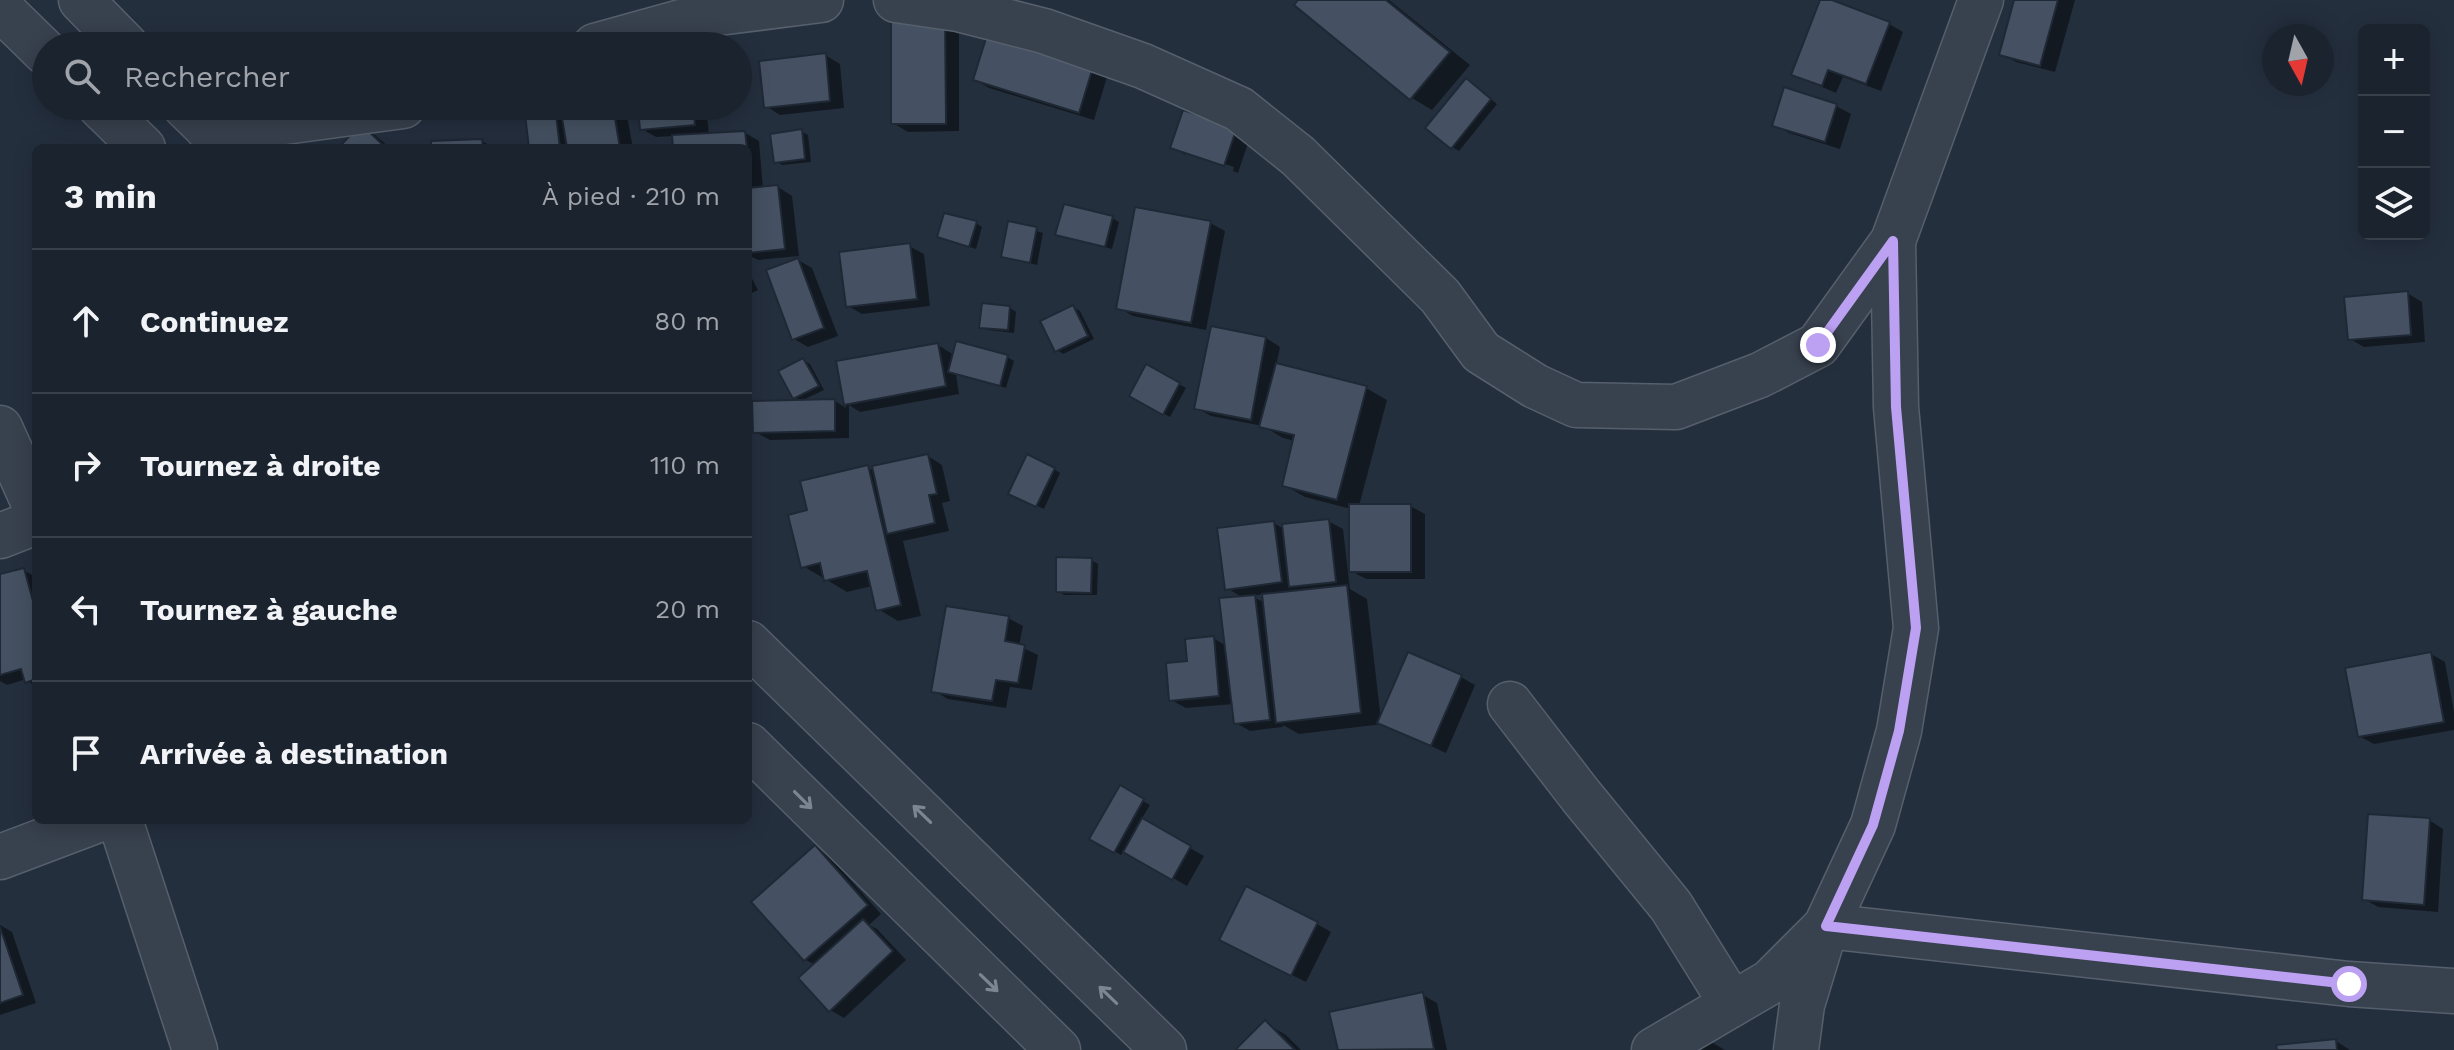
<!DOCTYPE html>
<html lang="fr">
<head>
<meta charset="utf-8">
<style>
	body { margin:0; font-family:"Work Sans",sans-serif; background:#242b36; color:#f1f3f6 }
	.controls { position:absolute; right:24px; top:24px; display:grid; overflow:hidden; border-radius:12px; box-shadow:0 4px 20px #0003 }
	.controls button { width:72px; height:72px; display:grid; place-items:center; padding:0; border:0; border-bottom:2px solid #39404a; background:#1b232e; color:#f1f3f6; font:40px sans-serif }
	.compass { position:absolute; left:2262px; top:24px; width:72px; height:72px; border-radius:50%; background:#1b232e; box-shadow:0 4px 20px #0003; rotate:172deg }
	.stop { position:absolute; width:24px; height:24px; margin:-18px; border:6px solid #bca0f2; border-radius:50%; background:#fff }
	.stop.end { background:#bca0f2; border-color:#fff; box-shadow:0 2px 8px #0008 }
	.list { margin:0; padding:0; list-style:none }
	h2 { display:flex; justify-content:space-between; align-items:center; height:104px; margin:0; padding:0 32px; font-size:34px }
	h2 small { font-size:26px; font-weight:400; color:#a0a4aa }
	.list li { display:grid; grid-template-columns:52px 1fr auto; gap:24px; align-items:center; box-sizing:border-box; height:144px; padding:0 32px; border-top:2px solid #39404a }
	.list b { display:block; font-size:30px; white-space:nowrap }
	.list em { font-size:26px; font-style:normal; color:#a0a4aa }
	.icon { flex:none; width:44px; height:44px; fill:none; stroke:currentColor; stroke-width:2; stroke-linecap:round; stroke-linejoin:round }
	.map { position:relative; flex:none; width:2454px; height:1050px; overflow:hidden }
	.search { position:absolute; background:#1b232e; box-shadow:0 4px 20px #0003; left:32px; top:32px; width:720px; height:88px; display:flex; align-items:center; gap:20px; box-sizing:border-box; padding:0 28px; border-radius:44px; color:#a0a4aa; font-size:30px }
	.panel { position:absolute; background:#1b232e; box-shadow:0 4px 20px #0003; left:32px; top:144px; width:720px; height:680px; border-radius:12px }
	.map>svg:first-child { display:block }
	.shadow { fill:#0007; fill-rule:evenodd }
	.building { fill:#455162; stroke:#1f2835; stroke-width:2 }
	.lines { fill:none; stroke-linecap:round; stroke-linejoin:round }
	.minor-casing { stroke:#565f6c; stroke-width:47 }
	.minor { stroke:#38414e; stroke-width:44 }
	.oneway { stroke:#7c8592 }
	.route { stroke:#bca0f2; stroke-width:10 }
</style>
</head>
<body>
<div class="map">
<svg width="2454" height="1050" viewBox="0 0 2454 1050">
	<rect width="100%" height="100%" fill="#242f3e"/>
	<!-- shadow -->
	<g class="shadow">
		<path d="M 1300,0 L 1389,0 L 1470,65 L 1432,110 L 1412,98 L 1296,5 Z"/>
		<path d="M 1822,0 L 1889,24 L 1903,32 L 1881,91 L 1843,77 L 1836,93 L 1794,75 Z"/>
		<path d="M 2016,0 L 2075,0 L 2055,72 L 2016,62 L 2001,54 Z"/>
		<path d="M 944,18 L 959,26 L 959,131 L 908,132 L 893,123 Z"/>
		<path d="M 825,55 L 840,64 L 844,108 L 780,115 L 766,106 Z"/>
		<path d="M 1092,69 L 1107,77 L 1094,120 L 989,88 L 975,80 Z"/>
		<path d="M 1473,85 L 1497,104 L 1459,151 L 1452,147 Z"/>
		<path d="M 526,106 L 625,106 L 633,148 L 531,148 Z"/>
		<path d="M 640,106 L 706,106 L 709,135 L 745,133 L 759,141 L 763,189 L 778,187 L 792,196 L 799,256 L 758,260 L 748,255 L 748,148 L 675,148 L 674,136 L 656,137 L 642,129 Z"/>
		<path d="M 1836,106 L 1851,114 L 1840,149 L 1789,133 L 1775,125 Z"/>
		<path d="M 1184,112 L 1250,137 L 1238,173 L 1233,171 L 1234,167 L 1185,151 L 1185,155 L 1173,147 Z"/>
		<path d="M 361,126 L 375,135 L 390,148 L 340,148 Z"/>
		<path d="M 801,131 L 808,135 L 811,162 L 782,165 L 776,161 Z"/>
		<path d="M 482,141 L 494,148 L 433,148 Z"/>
		<path d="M 1112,218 L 1119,222 L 1112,249 L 1058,234 Z"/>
		<path d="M 976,223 L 982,227 L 976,249 L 939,237 Z"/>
		<path d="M 1010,223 L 1043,233 L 1037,265 L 1003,256 Z"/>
		<path d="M 1210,223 L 1225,231 L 1206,330 L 1133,316 L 1119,308 Z"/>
		<path d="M 909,246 L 924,254 L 930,306 L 862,314 L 848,306 Z"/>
		<path d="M 798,260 L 812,268 L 838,336 L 808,347 L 794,339 Z"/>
		<path d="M 748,271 L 758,290 L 748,295 Z"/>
		<path d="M 2407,293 L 2422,302 L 2425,342 L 2364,347 L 2350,339 Z"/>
		<path d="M 1073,307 L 1080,311 L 1094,339 L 1063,354 L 1057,350 Z"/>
		<path d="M 1010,308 L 1016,312 L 1014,333 L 988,330 L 981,327 Z"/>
		<path d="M 1266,338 L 1280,347 L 1276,366 L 1366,388 L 1387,400 L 1359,506 L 1410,506 L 1425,514 L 1425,579 L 1366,579 L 1351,571 L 1351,509 L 1305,497 L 1284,485 L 1295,441 L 1283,438 L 1263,426 L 1211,416 L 1196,408 Z"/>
		<path d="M 938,345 L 954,355 L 1007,357 L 1014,361 L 1006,388 L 956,374 L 959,394 L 860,412 L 849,405 L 849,438 L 770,440 L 755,432 L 835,401 L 846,408 L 838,363 Z"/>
		<path d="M 803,360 L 810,364 L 824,390 L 801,401 L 795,397 Z"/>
		<path d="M 1147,367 L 1186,388 L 1170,417 L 1131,396 Z"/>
		<path d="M 928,456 L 942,465 L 950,501 L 942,503 L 949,531 L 903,541 L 921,616 L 898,621 L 878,609 L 872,586 L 847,592 L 803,566 L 809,512 L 867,467 L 875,472 Z"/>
		<path d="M 1054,469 L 1060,473 L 1044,509 L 1017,497 Z"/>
		<path d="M 1328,521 L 1343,529 L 1350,589 L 1367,599 L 1381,720 L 1461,677 L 1475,685 L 1446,753 L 1383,724 L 1299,734 L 1283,725 L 1283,727 L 1250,731 L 1236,723 L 1234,704 L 1186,708 L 1171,700 L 1213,638 L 1227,646 L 1243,598 L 1227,588 L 1274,523 L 1284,529 ZM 1264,594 L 1265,603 L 1252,596 Z"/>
		<path d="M 1091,560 L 1098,564 L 1097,595 L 1064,595 L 1058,591 Z"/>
		<path d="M 23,570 L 36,577 L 36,687 L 26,679 L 7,685 L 0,681 L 0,576 Z"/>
		<path d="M 1008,618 L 1023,626 L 1019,646 L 1038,655 L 1032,690 L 1010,687 L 1006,708 L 948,699 L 934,691 Z"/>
		<path d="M 2431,654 L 2445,662 L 2454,712 L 2454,730 L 2374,744 L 2359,736 Z"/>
		<path d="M 1120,788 L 1150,805 L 1141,820 L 1204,856 L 1187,886 L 1124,850 L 1121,855 L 1092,838 Z"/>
		<path d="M 2429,820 L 2443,829 L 2438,912 L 2378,907 L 2364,899 Z"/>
		<path d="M 815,847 L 829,856 L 881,914 L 869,925 L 877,929 L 906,960 L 844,1018 L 830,1010 L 815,965 L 806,960 L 754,902 Z"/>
		<path d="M 1317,924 L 1331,932 L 1306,982 L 1236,947 Z"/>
		<path d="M 0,925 L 12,932 L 36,1003 L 0,1015 Z"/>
		<path d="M 1423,995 L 1437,1003 L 1447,1050 L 1340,1050 L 1332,1014 Z"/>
		<path d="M 1265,1023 L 1286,1035 L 1301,1050 L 1238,1050 Z"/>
		<path d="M 1706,1039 L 1725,1050 L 1684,1050 Z"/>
		<path d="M 2336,1041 L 2350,1050 L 2279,1050 Z"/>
	</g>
	<!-- building -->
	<g class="building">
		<path d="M 1298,0 L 1386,0 L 1450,52 L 1410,100 L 1294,5 Z"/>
		<path d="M 1820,0 L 1832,0 L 1890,22 L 1866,84 L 1828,70 L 1822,86 L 1791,75 Z"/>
		<path d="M 2014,0 L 2058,0 L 2040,66 L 1999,55 Z"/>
		<path d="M 891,16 L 945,16 L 946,124 L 891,124 Z"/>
		<path d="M 987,35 L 1093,67 L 1079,113 L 973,80 Z"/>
		<path d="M 826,53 L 830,101 L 764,108 L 759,61 Z"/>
		<path d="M 1466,78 L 1491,99 L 1451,149 L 1425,128 Z"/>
		<path d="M 1784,87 L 1837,104 L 1825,142 L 1772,126 Z"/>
		<path d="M 524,106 L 555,106 L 560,148 L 529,148 Z"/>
		<path d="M 560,106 L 613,106 L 620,148 L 567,148 Z"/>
		<path d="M 638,106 L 693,106 L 695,125 L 640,130 Z"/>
		<path d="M 1183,110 L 1237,127 L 1224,166 L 1170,148 Z"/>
		<path d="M 361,124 L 386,148 L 338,148 Z"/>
		<path d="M 802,129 L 805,159 L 774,163 L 770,134 Z"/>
		<path d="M 745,131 L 747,148 L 673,148 L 672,135 Z"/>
		<path d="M 482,139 L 483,148 L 431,148 L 431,141 Z"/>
		<path d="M 778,185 L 785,249 L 748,253 L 748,188 Z"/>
		<path d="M 1064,204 L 1113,216 L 1105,247 L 1055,235 Z"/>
		<path d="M 1135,207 L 1211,221 L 1191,323 L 1116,309 Z"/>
		<path d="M 944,213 L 977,221 L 969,247 L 937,237 Z"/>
		<path d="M 1008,221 L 1037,227 L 1030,263 L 1001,257 Z"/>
		<path d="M 910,243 L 917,299 L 846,307 L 839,252 Z"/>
		<path d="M 798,258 L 824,328 L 792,340 L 766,270 Z"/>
		<path d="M 2408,291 L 2411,335 L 2348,340 L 2344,297 Z"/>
		<path d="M 982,303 L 1010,306 L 1008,330 L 979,328 Z"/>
		<path d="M 1073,305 L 1088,336 L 1055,352 L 1040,321 Z"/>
		<path d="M 1211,326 L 1266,337 L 1251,420 L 1194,409 Z"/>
		<path d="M 956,341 L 1008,355 L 1000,386 L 948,372 Z"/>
		<path d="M 938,343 L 946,386 L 844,405 L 836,361 Z"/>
		<path d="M 803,358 L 819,386 L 793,399 L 778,371 Z"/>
		<path d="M 1276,363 L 1367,386 L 1337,500 L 1282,486 L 1294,435 L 1259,427 Z"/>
		<path d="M 1146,364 L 1180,383 L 1163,415 L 1129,396 Z"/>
		<path d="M 835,399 L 835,431 L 753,433 L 752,401 Z"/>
		<path d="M 928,454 L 937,494 L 929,495 L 935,523 L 887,534 L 872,466 Z"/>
		<path d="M 1027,454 L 1055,468 L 1036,507 L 1008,494 Z"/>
		<path d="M 868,465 L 901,605 L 876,611 L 867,571 L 824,581 L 820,563 L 801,568 L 788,515 L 807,510 L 800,481 Z"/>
		<rect x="1349" y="504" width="62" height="68"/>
		<path d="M 1329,519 L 1336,582 L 1289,587 L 1282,524 Z"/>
		<path d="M 1274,521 L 1282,582 L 1225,590 L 1217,528 Z"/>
		<path d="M 1056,557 L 1092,558 L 1091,593 L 1056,592 Z"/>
		<path d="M 24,568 L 36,612 L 36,679 L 25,683 L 21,669 L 0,675 L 0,574 Z"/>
		<path d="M 1347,585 L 1361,713 L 1276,723 L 1262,594 Z"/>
		<path d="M 1255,595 L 1270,720 L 1234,724 L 1219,598 Z"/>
		<path d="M 946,606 L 1009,616 L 1005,641 L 1025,645 L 1018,683 L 996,680 L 992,701 L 931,692 Z"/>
		<path d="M 1214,636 L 1219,696 L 1169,701 L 1166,663 L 1187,661 L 1185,639 Z"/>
		<path d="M 1408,652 L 1462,675 L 1431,746 L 1377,723 Z"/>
		<path d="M 2431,652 L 2444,722 L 2358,737 L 2345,668 Z"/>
		<path d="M 1120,785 L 1144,799 L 1114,853 L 1089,839 Z"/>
		<path d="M 2368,814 L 2430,818 L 2424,905 L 2362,900 Z"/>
		<path d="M 1142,818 L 1191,846 L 1172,880 L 1123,852 Z"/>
		<path d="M 815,845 L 868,905 L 804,961 L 751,902 Z"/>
		<path d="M 1246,886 L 1318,922 L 1291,976 L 1219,940 Z"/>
		<path d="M 863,919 L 893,951 L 829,1012 L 798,978 Z"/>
		<path d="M 0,927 L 23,995 L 0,1003 Z"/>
		<path d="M 1423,992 L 1434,1049 L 1338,1050 L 1329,1012 Z"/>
		<path d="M 1265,1020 L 1295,1050 L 1235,1050 Z"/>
		<path d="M 2336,1039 L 2337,1050 L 2277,1050 L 2276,1045 Z"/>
	</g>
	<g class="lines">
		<defs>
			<g id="minor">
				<path d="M 81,0 L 126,46"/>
				<path d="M 896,0 L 958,9 L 1044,31 L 1143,66 L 1239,109 L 1298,156 L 1440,296 L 1481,352 L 1535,386 L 1576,405 L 1676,407 L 1760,375 L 1818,345 L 1893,241 L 1981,0"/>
				<path d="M 0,8 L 46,53"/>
				<path d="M 595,46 L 710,14 L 821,0"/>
				<path d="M 100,106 L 143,148"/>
				<path d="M 185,106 L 228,148"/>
				<path d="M 210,132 L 403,106"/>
				<path d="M 0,428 L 36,508"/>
				<path d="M 0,536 L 36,522"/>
				<path d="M 748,643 L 1164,1050"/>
				<path d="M 1510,704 L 1581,796 L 1671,906 L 1732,1004"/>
				<path d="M 748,745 L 1058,1050"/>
				<path d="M 120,820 L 195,1050"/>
				<path d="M 0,857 L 98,820"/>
				<path d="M 1654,1050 L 1770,982 L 1826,926 L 2349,984 L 2454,991"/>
				<path d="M 1796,1050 L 1802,1005 L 1826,926 L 1873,825 L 1899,731 L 1916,628 L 1896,407 L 1893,241"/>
			</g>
		</defs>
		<!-- minor casing -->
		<use href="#minor" class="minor-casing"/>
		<!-- minor -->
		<use href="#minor" class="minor"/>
	</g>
	<!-- one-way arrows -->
	<defs><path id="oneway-shaft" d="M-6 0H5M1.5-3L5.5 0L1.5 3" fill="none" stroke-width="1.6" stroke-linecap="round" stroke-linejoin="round" transform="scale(2)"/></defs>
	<g class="oneway">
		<use href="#oneway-shaft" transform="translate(803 800) rotate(45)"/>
		<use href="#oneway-shaft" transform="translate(922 814) rotate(-136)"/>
		<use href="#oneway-shaft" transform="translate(989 983) rotate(44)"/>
		<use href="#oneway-shaft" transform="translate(1108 995) rotate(-136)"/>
	</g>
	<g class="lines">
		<!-- route -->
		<path class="route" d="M 1818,345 L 1893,241 L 1896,407 L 1916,628 L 1899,731 L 1873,825 L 1826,926 L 2349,984"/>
	</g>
</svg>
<div class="controls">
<button>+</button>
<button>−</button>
<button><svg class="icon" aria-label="layers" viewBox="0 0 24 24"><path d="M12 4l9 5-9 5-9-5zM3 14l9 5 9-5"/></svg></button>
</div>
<svg class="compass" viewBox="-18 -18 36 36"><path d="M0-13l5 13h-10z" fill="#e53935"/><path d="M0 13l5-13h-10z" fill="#a0a4aa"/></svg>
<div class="stop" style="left:2349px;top:984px"></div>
<div class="stop end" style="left:1818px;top:345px"></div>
<div class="search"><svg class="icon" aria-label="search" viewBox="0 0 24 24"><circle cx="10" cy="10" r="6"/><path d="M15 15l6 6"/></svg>Rechercher</div>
<section class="panel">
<h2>3 min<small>À pied · 210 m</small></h2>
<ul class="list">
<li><svg class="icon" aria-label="ahead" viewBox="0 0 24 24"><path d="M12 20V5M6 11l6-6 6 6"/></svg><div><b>Continuez</b></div><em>80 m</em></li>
<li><svg class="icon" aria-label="right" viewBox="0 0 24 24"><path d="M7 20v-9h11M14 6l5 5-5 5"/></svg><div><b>Tournez à droite</b></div><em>110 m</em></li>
<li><svg class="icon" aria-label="left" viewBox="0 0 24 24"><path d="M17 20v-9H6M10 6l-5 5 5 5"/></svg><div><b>Tournez à gauche</b></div><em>20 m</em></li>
<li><svg class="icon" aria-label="arrive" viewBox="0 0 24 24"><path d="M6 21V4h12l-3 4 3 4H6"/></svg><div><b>Arrivée à destination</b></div></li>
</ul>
</section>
</div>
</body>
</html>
